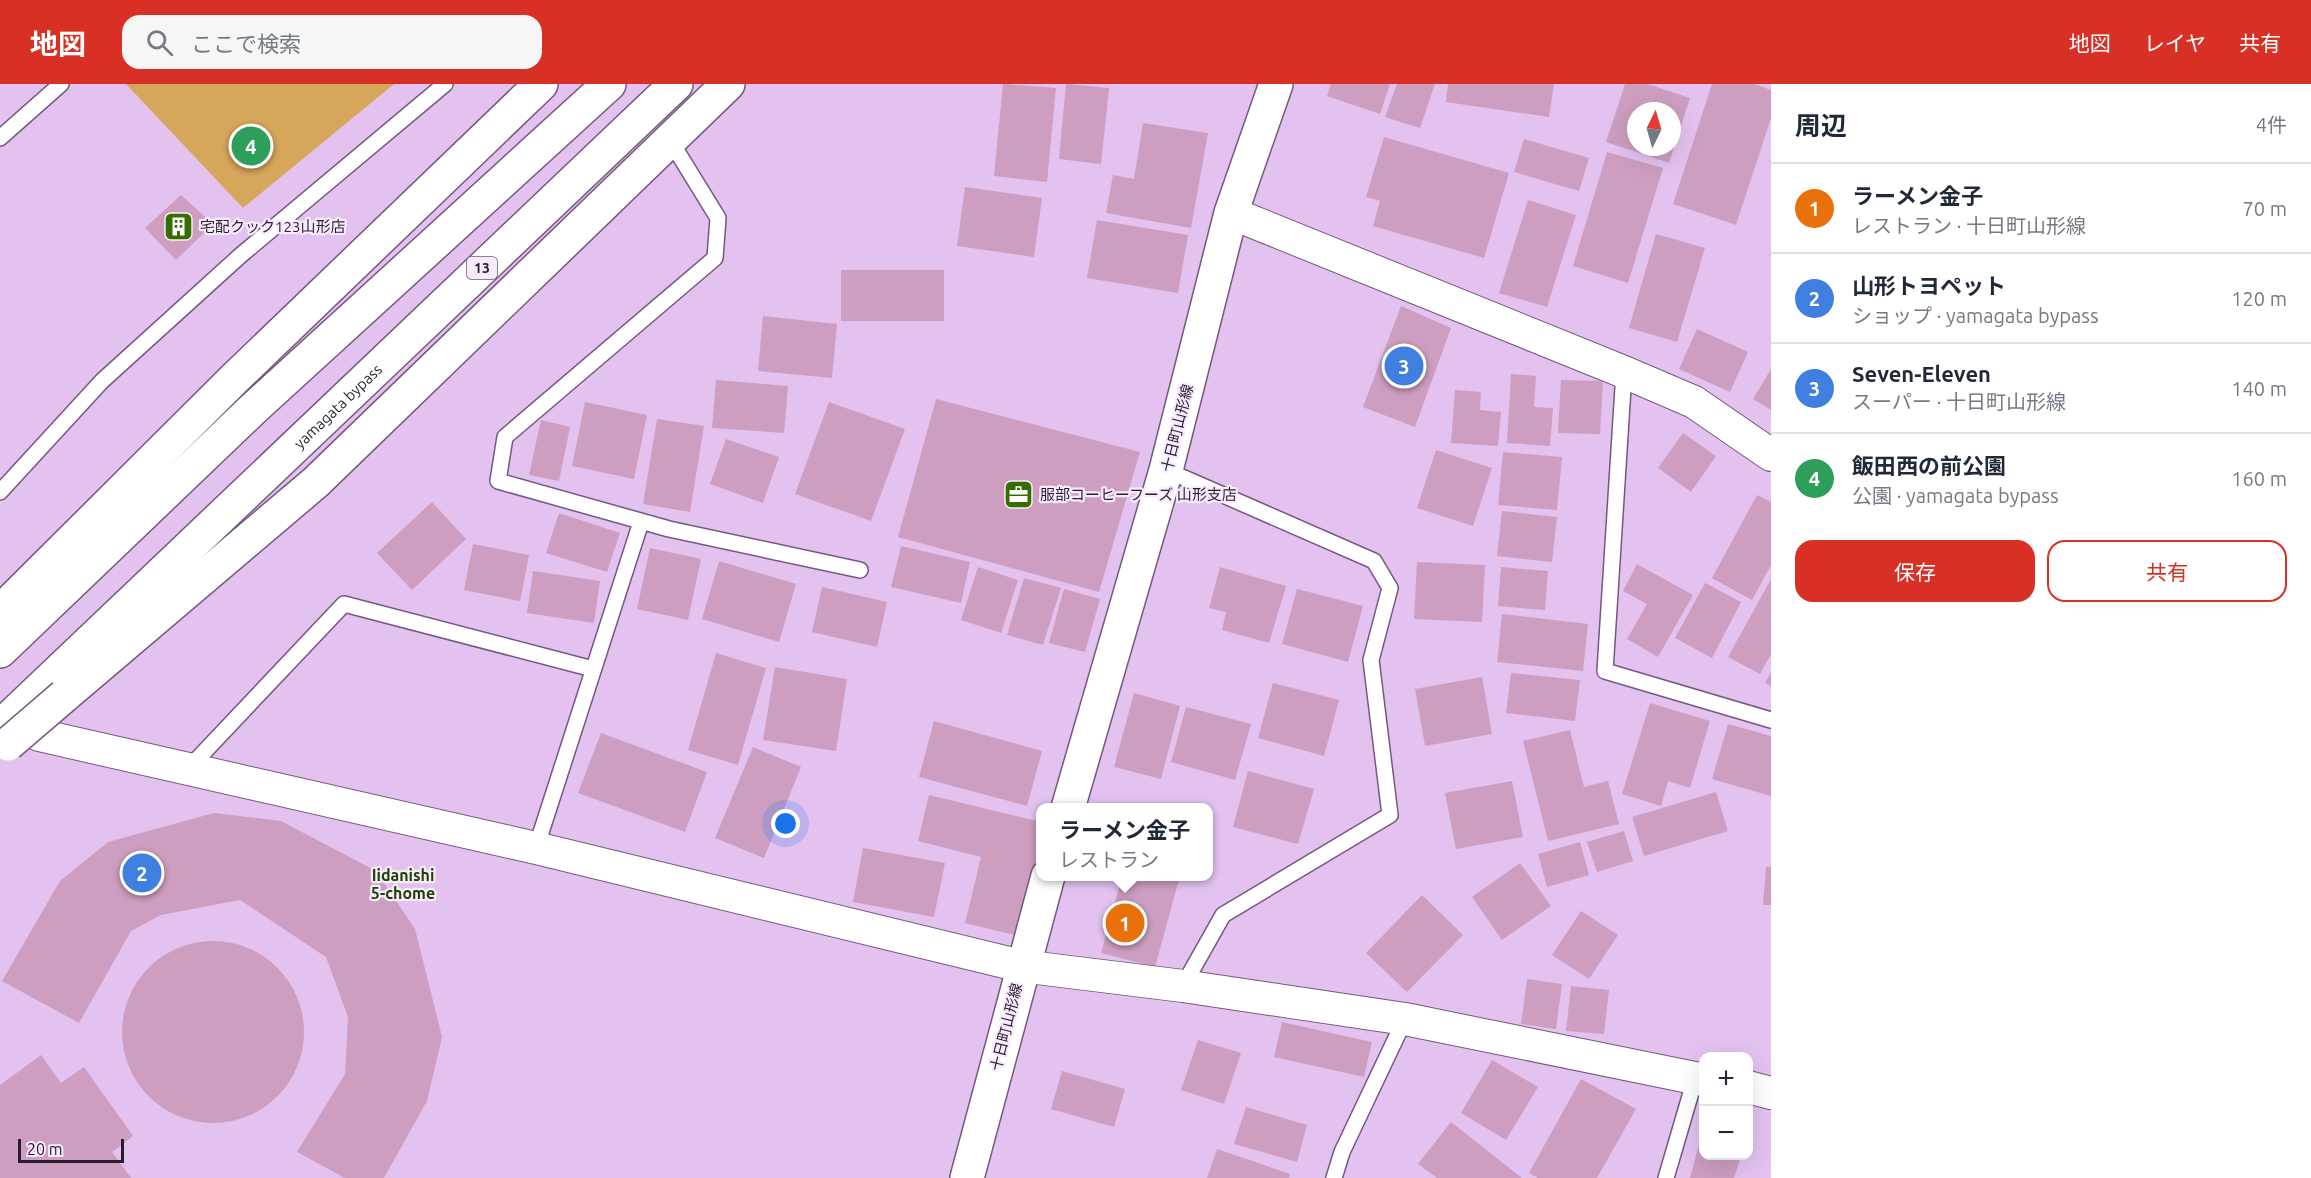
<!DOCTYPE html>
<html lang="ja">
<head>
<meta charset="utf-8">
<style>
	body { margin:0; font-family:Ubuntu,"Noto Sans JP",sans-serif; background:#f6f6f7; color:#1f2937 }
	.controls { position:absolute; right:18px; bottom:18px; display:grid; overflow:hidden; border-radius:12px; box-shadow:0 6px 24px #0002 }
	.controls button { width:54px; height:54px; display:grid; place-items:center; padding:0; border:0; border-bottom:2px solid #e0e1e3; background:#fff; color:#1f2937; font:30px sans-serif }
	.compass { position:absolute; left:1627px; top:18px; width:54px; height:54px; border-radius:50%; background:#fff; box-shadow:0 6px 24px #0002; rotate:5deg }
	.scale { position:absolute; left:18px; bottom:15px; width:106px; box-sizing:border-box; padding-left:6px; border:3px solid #281c2d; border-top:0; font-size:16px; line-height:21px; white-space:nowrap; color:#281c2d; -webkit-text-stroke:4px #f9ebfe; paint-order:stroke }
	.you { position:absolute; left:786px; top:740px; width:21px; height:21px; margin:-15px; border:4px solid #fff; border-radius:50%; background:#1a73e8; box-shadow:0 0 0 9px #1a73e833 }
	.badge { display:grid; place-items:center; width:39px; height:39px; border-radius:50%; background:#d93025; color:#fff; font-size:20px; font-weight:700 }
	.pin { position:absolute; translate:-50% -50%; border:3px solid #fff; box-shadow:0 2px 6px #0006 }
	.popup { position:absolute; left:1036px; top:719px; width:177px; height:78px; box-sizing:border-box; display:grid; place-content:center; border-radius:12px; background:#fff; filter:drop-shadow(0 2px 4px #0005); font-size:20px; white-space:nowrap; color:#747a83 }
	.popup b { font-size:22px; color:#1f2937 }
	.popup::after { content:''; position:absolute; left:50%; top:100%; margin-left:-12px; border:12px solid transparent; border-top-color:#fff }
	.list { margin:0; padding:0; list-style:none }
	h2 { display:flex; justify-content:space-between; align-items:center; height:78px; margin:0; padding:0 24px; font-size:26px }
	h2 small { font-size:20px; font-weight:400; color:#747a83 }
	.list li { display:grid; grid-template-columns:39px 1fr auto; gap:18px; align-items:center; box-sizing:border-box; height:90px; padding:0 24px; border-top:2px solid #e0e1e3 }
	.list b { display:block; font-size:22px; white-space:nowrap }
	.list p { margin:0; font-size:20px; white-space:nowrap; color:#747a83 }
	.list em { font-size:20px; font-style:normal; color:#747a83 }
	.actions { display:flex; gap:12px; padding:18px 24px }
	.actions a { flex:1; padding:14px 0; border:2px solid #d93025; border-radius:18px; text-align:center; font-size:21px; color:#d93025 }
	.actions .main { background:#d93025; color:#fff }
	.icon { flex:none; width:33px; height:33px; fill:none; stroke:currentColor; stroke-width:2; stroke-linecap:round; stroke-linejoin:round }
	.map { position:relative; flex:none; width:1771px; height:1094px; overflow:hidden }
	header { display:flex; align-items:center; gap:36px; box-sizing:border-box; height:84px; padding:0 30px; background:#d93025; color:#fff }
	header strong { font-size:28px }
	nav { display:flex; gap:33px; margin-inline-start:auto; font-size:21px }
	.search { width:420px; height:54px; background:#f6f6f7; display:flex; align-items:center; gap:15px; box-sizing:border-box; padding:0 21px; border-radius:18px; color:#747a83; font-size:22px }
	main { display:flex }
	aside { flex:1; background:#fff }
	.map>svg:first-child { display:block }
	.park { fill:#d6a65b }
	.building { fill:#cd9ec0; fill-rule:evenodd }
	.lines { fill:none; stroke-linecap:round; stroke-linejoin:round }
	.lane-casing { stroke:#755880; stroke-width:18 }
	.street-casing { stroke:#755880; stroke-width:34 }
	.secondary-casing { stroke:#755880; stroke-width:36 }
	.highway-casing { stroke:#755880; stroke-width:36 }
	.lane { stroke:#fff; stroke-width:15 }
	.street { stroke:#fff; stroke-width:32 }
	.secondary { stroke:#fff; stroke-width:33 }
	.highway { stroke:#fff; stroke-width:33 }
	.highway-bridge-casing { stroke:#755880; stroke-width:36; stroke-linecap:butt }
	.highway-bridge { stroke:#fff; stroke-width:33 }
	.labels { text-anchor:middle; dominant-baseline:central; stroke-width:4.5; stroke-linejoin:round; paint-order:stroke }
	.shield { fill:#f9ebfe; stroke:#675a6c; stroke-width:1.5 }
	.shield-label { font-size:14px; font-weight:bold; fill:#281c2d }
	.poi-label { font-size:15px; fill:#281c2d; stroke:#f9ebfe; text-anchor:start }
	.street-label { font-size:15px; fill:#281c2d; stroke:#f9ebfe }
	.neighbourhood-label { font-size:16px; font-weight:bold; fill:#1c4201; stroke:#f9ebfe }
</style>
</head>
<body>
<header>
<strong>地図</strong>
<div class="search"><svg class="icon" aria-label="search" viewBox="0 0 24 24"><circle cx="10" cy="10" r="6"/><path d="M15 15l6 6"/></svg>ここで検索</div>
<nav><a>地図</a><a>レイヤ</a><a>共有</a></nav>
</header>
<main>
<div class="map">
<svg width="1771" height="1094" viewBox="0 0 1771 1094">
	<rect width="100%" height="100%" fill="#e3c2f0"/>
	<!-- park -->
	<path class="park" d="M 126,0 L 394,0 L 243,124 Z"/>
	<!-- building -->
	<g class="building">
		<path d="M 1003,0 L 1056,4 L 1047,98 L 994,92 Z"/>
		<path d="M 1066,0 L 1109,4 L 1101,80 L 1059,75 Z"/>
		<path d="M 1331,0 L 1390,0 L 1380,30 L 1327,12 Z"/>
		<path d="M 1397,0 L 1435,0 L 1420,44 L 1385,33 Z"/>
		<path d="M 1448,0 L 1554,0 L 1549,33 L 1446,18 Z"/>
		<path d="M 1625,0 L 1648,0 L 1690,14 L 1669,79 L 1606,58 ZM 1636,27 L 1672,27 L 1672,63 L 1636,63 Z"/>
		<path d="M 1712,0 L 1754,0 L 1771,6 L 1771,34 L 1736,141 L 1673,120 Z"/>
		<path d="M 1143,39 L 1208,49 L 1191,144 L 1106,129 L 1113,91 L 1134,95 Z"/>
		<path d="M 1384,53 L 1509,89 L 1484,174 L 1373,142 L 1380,117 L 1366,113 Z"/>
		<path d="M 1524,55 L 1589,74 L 1579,107 L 1514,88 Z"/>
		<path d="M 1607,68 L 1663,84 L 1628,199 L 1573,182 Z"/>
		<path d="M 965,103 L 1042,114 L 1034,173 L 957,162 Z"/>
		<path d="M 181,111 L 213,140 L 176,176 L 145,144 Z"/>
		<path d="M 1528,116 L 1576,131 L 1547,223 L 1499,209 Z"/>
		<path d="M 1097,136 L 1188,151 L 1178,209 L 1087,194 Z"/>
		<path d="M 1656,150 L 1705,164 L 1677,258 L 1629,244 Z"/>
		<rect x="841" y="186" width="103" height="51"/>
		<path d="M 1401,222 L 1451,244 L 1415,343 L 1363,323 Z"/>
		<path d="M 763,232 L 837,240 L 832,294 L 758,287 Z"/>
		<path d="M 1697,245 L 1748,268 L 1730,308 L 1679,285 Z"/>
		<path d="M 1771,285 L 1771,326 L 1753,315 Z"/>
		<path d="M 1511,290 L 1536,292 L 1534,323 L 1553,324 L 1550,362 L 1507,359 Z"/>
		<path d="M 716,296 L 788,302 L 784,349 L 712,344 Z"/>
		<path d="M 1561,296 L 1603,297 L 1600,350 L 1558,349 Z"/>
		<path d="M 1455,306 L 1481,308 L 1480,326 L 1501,328 L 1498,362 L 1451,359 Z"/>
		<path d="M 936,315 L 1140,368 L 1099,508 L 898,453 Z"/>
		<path d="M 585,318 L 647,331 L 634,395 L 572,382 Z"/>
		<path d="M 829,318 L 905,345 L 871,437 L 795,410 Z"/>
		<path d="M 657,335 L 704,342 L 690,428 L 643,420 Z"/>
		<path d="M 541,336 L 570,343 L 559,397 L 529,391 Z"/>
		<path d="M 1683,349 L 1716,372 L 1691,408 L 1658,384 Z"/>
		<path d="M 726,355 L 779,373 L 763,419 L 710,400 Z"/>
		<path d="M 1436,366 L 1492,384 L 1473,442 L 1417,424 Z"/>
		<path d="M 1503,368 L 1562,373 L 1557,426 L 1498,421 Z"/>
		<path d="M 1757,411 L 1771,418 L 1771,481 L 1752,516 L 1712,494 Z"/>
		<path d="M 432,418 L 466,455 L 412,506 L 377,469 Z"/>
		<path d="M 1502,427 L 1557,433 L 1552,478 L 1497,472 Z"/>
		<path d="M 559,429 L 620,449 L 607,488 L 546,469 Z"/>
		<path d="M 473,460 L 529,471 L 520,517 L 464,506 Z"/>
		<path d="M 901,462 L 970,478 L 961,519 L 891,503 Z"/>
		<path d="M 650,464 L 701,475 L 688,536 L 637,525 Z"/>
		<path d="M 719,477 L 796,500 L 779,558 L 702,535 Z"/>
		<path d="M 1417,478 L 1485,481 L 1482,538 L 1414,535 Z"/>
		<path d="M 1637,480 L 1693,511 L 1658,573 L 1627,555 L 1647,520 L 1623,507 Z"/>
		<path d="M 978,483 L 1018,496 L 1001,549 L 961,536 Z"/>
		<path d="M 1220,483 L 1286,502 L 1269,559 L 1222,546 L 1226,528 L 1209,524 Z"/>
		<path d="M 1501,483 L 1548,487 L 1545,526 L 1498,522 Z"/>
		<path d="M 533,487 L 600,497 L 594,539 L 527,529 Z"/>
		<path d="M 1024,494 L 1061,504 L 1043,561 L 1007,551 Z"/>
		<path d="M 1771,495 L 1771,570 L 1760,590 L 1728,573 Z"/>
		<path d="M 1705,499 L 1741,518 L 1712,574 L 1675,554 Z"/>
		<path d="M 822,503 L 887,518 L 877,563 L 812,548 Z"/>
		<path d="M 1064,505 L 1100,515 L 1085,568 L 1049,559 Z"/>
		<path d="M 1297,505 L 1363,522 L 1348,578 L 1282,560 Z"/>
		<path d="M 1502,530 L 1588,540 L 1583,587 L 1497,578 Z"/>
		<path d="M 716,569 L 766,584 L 738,681 L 688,666 Z"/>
		<path d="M 775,583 L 847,595 L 836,667 L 763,656 Z"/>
		<path d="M 1771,588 L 1771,602 L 1765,599 Z"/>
		<path d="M 1511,589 L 1580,596 L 1575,637 L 1506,629 Z"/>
		<path d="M 1482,593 L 1492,650 L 1425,662 L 1415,605 Z"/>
		<path d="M 1273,599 L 1339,616 L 1324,672 L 1258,654 Z"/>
		<path d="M 1134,609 L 1180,622 L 1161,695 L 1114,683 Z"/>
		<path d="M 1650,619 L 1710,637 L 1690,704 L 1668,697 L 1661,722 L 1622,710 Z"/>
		<path d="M 1186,623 L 1251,640 L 1235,696 L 1171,678 Z"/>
		<path d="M 934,637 L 1042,667 L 1027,722 L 919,693 Z"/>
		<path d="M 1728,640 L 1771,652 L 1771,712 L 1712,695 Z"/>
		<path d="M 1570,646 L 1584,703 L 1608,697 L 1619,740 L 1548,757 L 1523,657 Z"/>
		<path d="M 601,649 L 707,688 L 685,748 L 578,709 Z"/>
		<path d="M 753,663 L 801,683 L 764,774 L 715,754 Z"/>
		<path d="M 1248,687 L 1314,705 L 1298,760 L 1233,743 Z"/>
		<path d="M 1512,697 L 1523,753 L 1456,765 L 1445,709 Z"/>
		<path d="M 1716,708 L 1728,747 L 1644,772 L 1632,733 Z"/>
		<path d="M 929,711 L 1041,738 L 1041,766 L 1019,852 L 965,839 L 981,773 L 918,757 Z"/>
		<path d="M 214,729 L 281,737 L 376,787 L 415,845 L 442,953 L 427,1017 L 384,1094 L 345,1094 L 297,1068 L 345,990 L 348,933 L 326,873 L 240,816 L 161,831 L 131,847 L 79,939 L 2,897 L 60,797 L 108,758 Z"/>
		<path d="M 1624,747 L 1633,777 L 1597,788 L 1587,758 Z"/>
		<path d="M 1580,758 L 1589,791 L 1547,803 L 1538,770 Z"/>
		<path d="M 863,764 L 945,779 L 934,833 L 853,818 Z"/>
		<path d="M 1520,779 L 1551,822 L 1502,856 L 1472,813 Z"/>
		<path d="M 1766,783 L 1771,783 L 1771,821 L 1763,821 Z"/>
		<path d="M 1122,792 L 1180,792 L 1155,883 L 1101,869 Z"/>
		<path d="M 1422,811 L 1463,851 L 1407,908 L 1366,869 Z"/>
		<path d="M 1581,827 L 1618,851 L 1589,895 L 1552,871 Z"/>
		<circle cx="213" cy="948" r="91"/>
		<path d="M 1527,895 L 1562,900 L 1556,945 L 1521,940 Z"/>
		<path d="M 1571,902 L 1609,906 L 1604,950 L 1566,947 Z"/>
		<path d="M 1282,938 L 1372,958 L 1364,993 L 1274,973 Z"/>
		<path d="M 1198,956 L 1241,969 L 1224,1020 L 1181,1006 Z"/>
		<path d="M 41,971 L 61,999 L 84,983 L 133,1052 L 112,1068 L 131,1094 L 0,1094 L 0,1001 Z"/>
		<path d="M 1492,976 L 1538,1003 L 1506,1056 L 1461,1029 Z"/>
		<path d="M 1062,987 L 1125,1005 L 1114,1043 L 1051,1025 Z"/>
		<path d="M 1581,995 L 1636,1025 L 1597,1094 L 1538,1094 L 1529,1089 Z"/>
		<path d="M 1246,1023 L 1307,1041 L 1297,1078 L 1234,1060 Z"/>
		<path d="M 1451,1038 L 1522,1094 L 1437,1094 L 1418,1080 Z"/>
		<path d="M 1703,1045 L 1704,1072 L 1741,1072 L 1734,1094 L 1690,1094 Z"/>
		<path d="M 1217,1065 L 1290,1090 L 1289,1094 L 1207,1094 Z"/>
	</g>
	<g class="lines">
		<defs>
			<g id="lane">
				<path d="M 0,54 L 61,0"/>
				<path d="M 670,56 L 718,134 L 715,174 L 505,353 L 498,397 L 669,445 L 860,486"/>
				<path d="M 1624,288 L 1605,587 L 1771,636"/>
				<path d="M 1166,386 L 1374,477 L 1390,504 L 1371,576 L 1390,731 L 1223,831 L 1183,902"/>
				<path d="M 0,408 L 102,297 L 241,171 L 445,0"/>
				<path d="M 188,685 L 344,520 L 593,585"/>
				<path d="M 536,764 L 641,438"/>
				<path d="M 1334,1094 L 1342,1068 L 1405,935"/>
				<path d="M 1666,1094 L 1695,995"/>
			</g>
			<g id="street">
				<path d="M 1231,129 L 1624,288 L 1694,318 L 1771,371"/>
				<path d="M 39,651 L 536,764 L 1021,882 L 1183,902 L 1405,935 L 1704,996"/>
				<path d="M 1748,1003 L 1771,1009"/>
			</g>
			<g id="secondary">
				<path d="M 1068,724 L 1166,386 L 1231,129 L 1276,0"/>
				<path d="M 967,1094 L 1048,792"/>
			</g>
			<g id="highway">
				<path d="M 0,528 L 234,295 L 541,0"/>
				<path d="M 0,567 L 253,325 L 609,0"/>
				<path d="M 64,612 L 316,398 L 728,0"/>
				<path id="s1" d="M 0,643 L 676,0"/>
			</g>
		</defs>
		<!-- lane casing -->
		<use href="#lane" class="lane-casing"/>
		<!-- street casing -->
		<use href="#street" class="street-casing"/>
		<!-- secondary casing -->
		<use href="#secondary" class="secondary-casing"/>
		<!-- highway casing -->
		<use href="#highway" class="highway-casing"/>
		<!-- lane -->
		<use href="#lane" class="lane"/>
		<!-- street -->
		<use href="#street" class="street"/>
		<!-- secondary -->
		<use href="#secondary" class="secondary"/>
		<!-- highway -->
		<use href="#highway" class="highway"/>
		<defs>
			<path id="highway-bridge" d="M 8,660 L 64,612"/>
		</defs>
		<!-- highway-bridge casing -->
		<use href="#highway-bridge" class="highway-bridge-casing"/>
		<!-- highway-bridge -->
		<use href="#highway-bridge" class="highway-bridge"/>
	</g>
	<!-- icons -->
	<defs>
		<symbol id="building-square" viewBox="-11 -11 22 22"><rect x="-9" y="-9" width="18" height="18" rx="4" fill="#326f00" stroke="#f9ebfe"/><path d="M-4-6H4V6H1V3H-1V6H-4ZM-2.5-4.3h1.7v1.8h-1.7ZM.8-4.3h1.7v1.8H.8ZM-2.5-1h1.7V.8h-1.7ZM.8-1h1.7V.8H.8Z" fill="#fff"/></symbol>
		<symbol id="office-square" viewBox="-11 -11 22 22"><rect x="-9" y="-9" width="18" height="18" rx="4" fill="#326f00" stroke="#f9ebfe"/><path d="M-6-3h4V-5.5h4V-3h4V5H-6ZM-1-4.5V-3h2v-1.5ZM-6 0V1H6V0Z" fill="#fff"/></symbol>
	</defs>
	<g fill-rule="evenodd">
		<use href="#building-square" x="162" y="126" width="33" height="33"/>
		<use href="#office-square" x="1002" y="394" width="33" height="33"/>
	</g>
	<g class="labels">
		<!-- shield labels -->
		<rect class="shield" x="467" y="173" width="30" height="22" rx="4.5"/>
		<g class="shield-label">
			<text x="482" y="184">13</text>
		</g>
		<!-- poi labels -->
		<g class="poi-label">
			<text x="200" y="142">宅配クック123山形店</text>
			<text x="1040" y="410">服部コーヒーフーズ 山形支店</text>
		</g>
		<!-- street labels -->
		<g class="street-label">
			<text stroke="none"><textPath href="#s1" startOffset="466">yamagata bypass</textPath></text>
			<text transform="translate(1177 344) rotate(-76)">十日町山形線</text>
			<text transform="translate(1006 943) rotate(-76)">十日町山形線</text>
		</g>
		<!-- neighbourhood labels -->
		<g class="neighbourhood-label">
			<text x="403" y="791">Iidanishi<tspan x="403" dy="18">5-chome</tspan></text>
		</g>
	</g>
</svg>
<div class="controls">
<button>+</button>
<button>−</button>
</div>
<svg class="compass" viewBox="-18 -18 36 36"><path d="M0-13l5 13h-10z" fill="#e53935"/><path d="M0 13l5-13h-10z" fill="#747a83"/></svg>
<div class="scale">20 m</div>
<div class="you"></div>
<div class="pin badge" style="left:1125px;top:839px;background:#e8710a">1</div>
<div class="popup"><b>ラーメン金子</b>レストラン</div>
<div class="pin badge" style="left:142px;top:789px;background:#3f7fe0">2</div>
<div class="pin badge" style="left:1404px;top:282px;background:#3f7fe0">3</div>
<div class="pin badge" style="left:251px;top:62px;background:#2e9e5b">4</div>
</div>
<aside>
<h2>周辺<small>4件</small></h2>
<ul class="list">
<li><span class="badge" style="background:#e8710a">1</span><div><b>ラーメン金子</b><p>レストラン · 十日町山形線</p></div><em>70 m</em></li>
<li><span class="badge" style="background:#3f7fe0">2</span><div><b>山形トヨペット</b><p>ショップ · yamagata bypass</p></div><em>120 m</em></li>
<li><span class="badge" style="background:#3f7fe0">3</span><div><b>Seven-Eleven</b><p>スーパー · 十日町山形線</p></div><em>140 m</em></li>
<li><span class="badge" style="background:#2e9e5b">4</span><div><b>飯田西の前公園</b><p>公園 · yamagata bypass</p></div><em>160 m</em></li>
</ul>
<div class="actions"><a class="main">保存</a><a>共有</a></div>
</aside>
</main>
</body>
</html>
